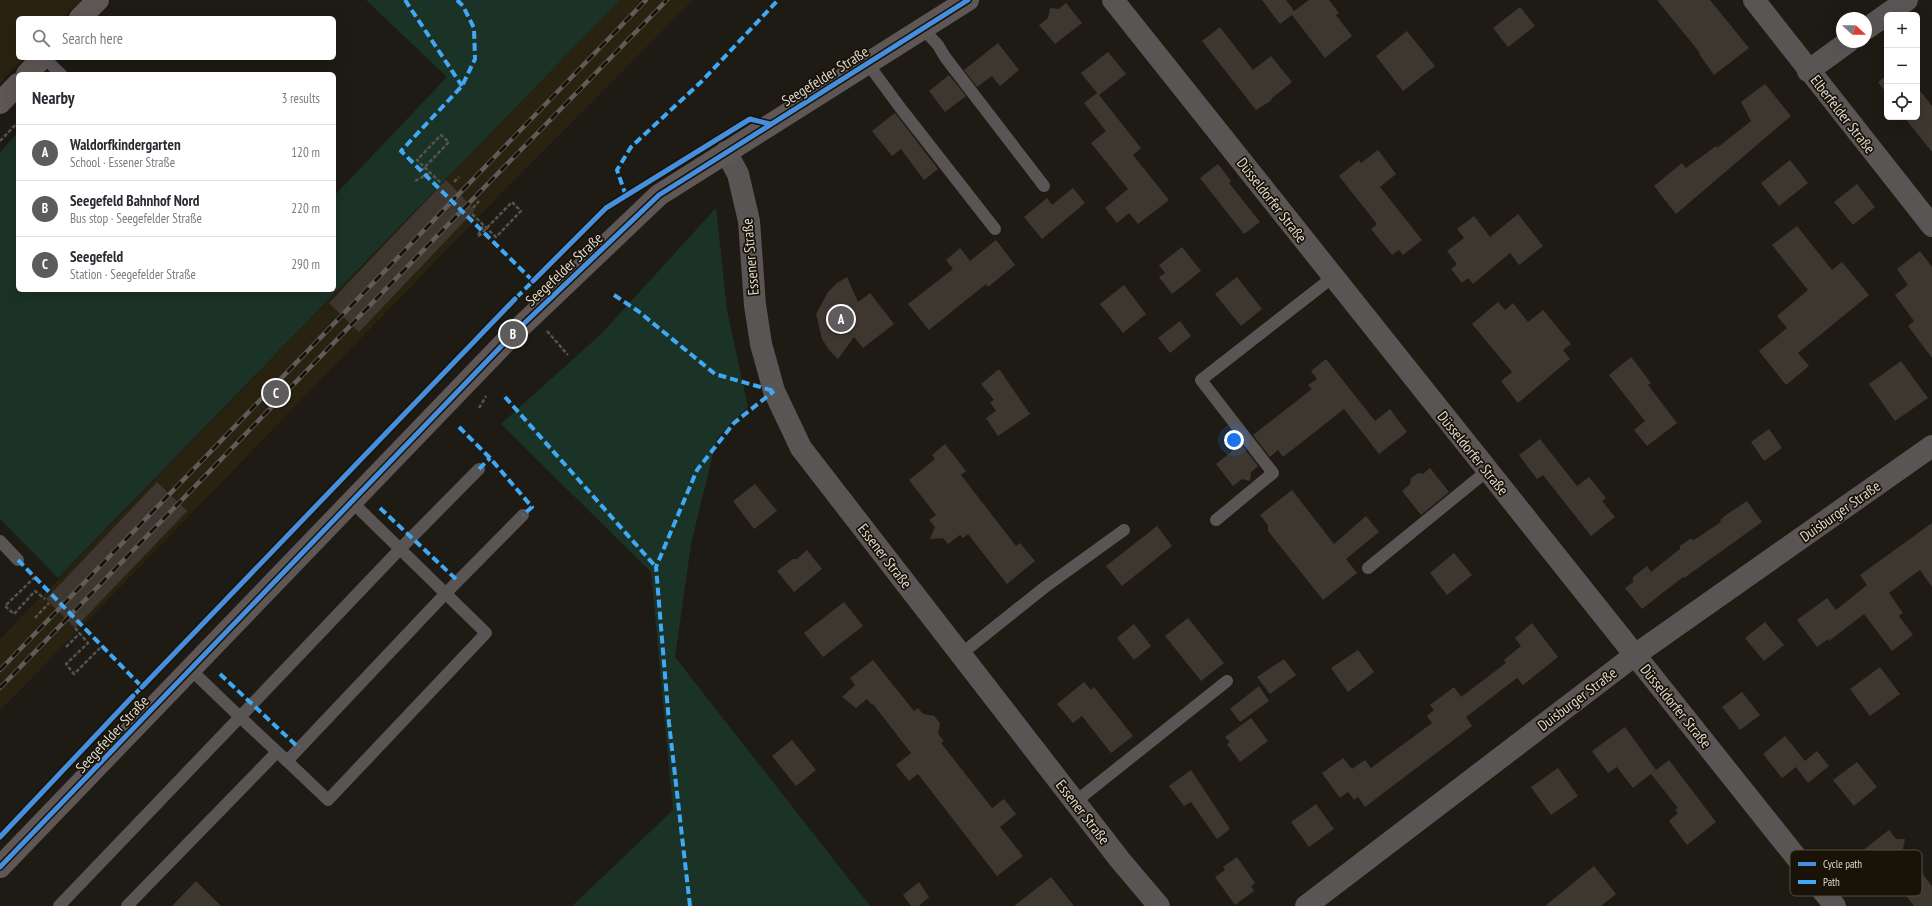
<!DOCTYPE html>
<html lang="en">
<head>
<meta charset="utf-8">
<style>
	body { margin:0; font-family:"PT Sans Narrow",sans-serif; background:#f2f2f3; color:#2b2b33 }
	.controls { position:absolute; right:12px; top:12px; display:grid; overflow:hidden; border-radius:6px; box-shadow:0 4px 16px #0002 }
	.controls button { width:36px; height:36px; display:grid; place-items:center; padding:0; border:0; border-bottom:1px solid #e1e1e2; background:#fff; color:#2b2b33; font:20px sans-serif }
	.compass { position:absolute; left:1836px; top:12px; width:36px; height:36px; border-radius:50%; background:#fff; box-shadow:0 4px 16px #0002; rotate:111deg }
	.you { position:absolute; left:1234px; top:440px; width:14px; height:14px; margin:-10px; border:3px solid #fff; border-radius:50%; background:#1a73e8; box-shadow:0 0 0 6px #1a73e833 }
	.badge { display:grid; place-items:center; width:26px; height:26px; border-radius:50%; background:#5d5b5c; color:#fff; font-size:13px; font-weight:700 }
	.pin { position:absolute; translate:-50% -50%; border:2px solid #fff; box-shadow:0 1px 4px #0006 }
	.list { margin:0; padding:0; list-style:none }
	h2 { display:flex; justify-content:space-between; align-items:center; height:52px; margin:0; padding:0 16px; font-size:17px }
	h2 small { font-size:13px; font-weight:400; color:#7c7c81 }
	.list li { display:grid; grid-template-columns:26px 1fr auto; gap:12px; align-items:center; box-sizing:border-box; height:56px; padding:0 16px; border-top:1px solid #e1e1e2 }
	.list b { display:block; font-size:15px; white-space:nowrap }
	.list p { margin:0; font-size:13px; white-space:nowrap; color:#7c7c81 }
	.list em { font-size:13px; font-style:normal; color:#7c7c81 }
	.icon { flex:none; width:22px; height:22px; fill:none; stroke:currentColor; stroke-width:2; stroke-linecap:round; stroke-linejoin:round }
	.map { position:relative; flex:none; width:1932px; height:906px; overflow:hidden }
	.search { position:absolute; background:#fff; box-shadow:0 4px 16px #0002; left:16px; top:16px; width:320px; height:44px; display:flex; align-items:center; gap:10px; box-sizing:border-box; padding:0 14px; border-radius:6px; color:#7c7c81; font-size:15px }
	.panel { position:absolute; background:#fff; box-shadow:0 4px 16px #0002; left:16px; top:72px; width:320px; height:220px; border-radius:6px }
	.map>svg:first-child { display:block }
	.built { fill:#2a2211 }
	.green { fill:#1b3227 }
	.building { fill:#3e372f }
	.lines { fill:none; stroke-linecap:round; stroke-linejoin:round }
	.path { stroke:#565250; stroke-width:2.5; stroke-dasharray:4 2; stroke-linecap:butt }
	.lane { stroke:#5a5555; stroke-width:12 }
	.street { stroke:#5a5555; stroke-width:22 }
	.secondary { stroke:#5e5756; stroke-width:22 }
	.rail-casing { stroke:#5f5c5a; stroke-width:4.5 }
	.rail { stroke:#191307; stroke-width:3; stroke-dasharray:9; stroke-linecap:butt }
	.quiet { stroke:#3fa9f5; stroke-width:4; stroke-dasharray:8 4; stroke-linecap:butt }
	.cycleway-casing { stroke:#191307; stroke-width:8 }
	.cycleway { stroke:#468fdf; stroke-width:5 }
	.labels { text-anchor:middle; dominant-baseline:central; stroke-width:3.5; stroke-linejoin:round; paint-order:stroke }
	.street-label { font-size:15px; fill:#ddd8d0; stroke:#191307 }
	.key { fill:#191307; stroke:#544e43; stroke-width:1 }
	.key-label { font-size:11px; fill:#ddd8d0 }
</style>
</head>
<body>
<div class="map">
<svg width="1932" height="906" viewBox="0 0 1932 906">
	<rect width="100%" height="100%" fill="#1e1b14"/>
	<!-- built -->
	<g class="built">
		<path d="M 0,0 L 81,0 L 63,18 L 18,18 L 18,58 L 24,58 L 0,83 Z"/>
		<path d="M 620,0 L 693,0 L 490,205 L 0,711 L 0,639 Z"/>
	</g>
	<!-- green -->
	<g class="green">
		<path d="M 366,0 L 620,0 L 58,578 L 0,519 L 0,152 L 18,133 L 18,290 L 334,290 L 334,196 L 447,77 Z"/>
		<path d="M 716,208 L 727,310 L 748,407 L 717,438 L 691,544 L 675,657 L 870,906 L 572,906 L 673,810 L 651,572 L 501,424 L 601,334 Z"/>
	</g>
	<!-- building -->
	<g class="building">
		<path d="M 1262,0 L 1286,0 L 1294,11 L 1309,0 L 1329,0 L 1339,13 L 1336,15 L 1352,36 L 1325,58 L 1292,15 L 1280,24 Z"/>
		<path d="M 1657,0 L 1710,0 L 1749,48 L 1714,75 L 1699,54 L 1700,53 Z"/>
		<path d="M 1066,3 L 1082,23 L 1055,44 L 1039,25 L 1048,18 L 1050,8 L 1059,9 Z"/>
		<path d="M 1520,7 L 1535,26 L 1508,47 L 1493,28 Z"/>
		<path d="M 1220,27 L 1253,70 L 1271,56 L 1292,82 L 1271,99 L 1272,100 L 1256,110 L 1202,41 Z"/>
		<path d="M 1407,31 L 1435,66 L 1403,91 L 1376,56 Z"/>
		<path d="M 998,43 L 1019,70 L 1000,86 L 992,76 L 977,87 L 964,70 Z"/>
		<path d="M 1108,52 L 1126,74 L 1099,95 L 1141,148 L 1133,155 L 1169,200 L 1138,224 L 1129,213 L 1117,223 L 1105,208 L 1128,189 L 1091,143 L 1106,131 L 1084,103 L 1097,93 L 1081,73 Z"/>
		<path d="M 949,75 L 966,96 L 945,112 L 929,91 Z"/>
		<path d="M 1887,75 L 1887,94 L 1878,82 Z"/>
		<path d="M 1765,84 L 1791,116 L 1676,214 L 1654,186 L 1682,163 L 1686,168 L 1716,146 L 1717,148 L 1751,121 L 1741,102 Z"/>
		<path d="M 1917,87 L 1932,106 L 1932,152 L 1904,117 L 1917,117 Z"/>
		<path d="M 895,113 L 938,169 L 924,180 L 901,149 L 892,156 L 872,131 Z"/>
		<path d="M 1378,150 L 1396,174 L 1380,187 L 1422,240 L 1403,255 L 1399,250 L 1392,255 L 1371,229 L 1377,224 L 1339,176 L 1359,160 L 1361,163 Z"/>
		<path d="M 1790,160 L 1808,183 L 1779,206 L 1761,183 Z"/>
		<path d="M 1218,164 L 1231,181 L 1229,183 L 1260,222 L 1244,234 L 1200,178 Z"/>
		<path d="M 446,180 L 475,210 L 359,332 L 329,303 Z"/>
		<path d="M 1857,184 L 1875,207 L 1853,225 L 1834,202 Z"/>
		<path d="M 1073,188 L 1085,203 L 1042,239 L 1024,217 L 1047,198 L 1052,205 Z"/>
		<path d="M 1518,214 L 1543,246 L 1519,265 L 1510,253 L 1473,284 L 1468,278 L 1462,283 L 1451,269 L 1457,264 L 1447,251 L 1464,238 L 1457,229 L 1474,216 L 1490,237 Z"/>
		<path d="M 1797,226 L 1832,270 L 1842,262 L 1869,295 L 1798,353 L 1809,366 L 1786,385 L 1759,351 L 1787,328 L 1777,316 L 1808,290 L 1772,245 Z"/>
		<path d="M 996,240 L 1015,265 L 988,287 L 986,284 L 929,330 L 908,304 L 953,269 L 946,260 L 960,248 L 970,261 Z"/>
		<path d="M 1182,247 L 1201,271 L 1172,294 L 1159,277 L 1165,273 L 1159,265 Z"/>
		<path d="M 1920,251 L 1932,267 L 1932,358 L 1908,326 L 1914,321 L 1895,295 L 1908,285 L 1897,269 Z"/>
		<path d="M 847,277 L 858,302 L 870,293 L 894,324 L 863,348 L 854,337 L 838,359 L 829,350 L 822,339 L 816,314 L 828,292 L 837,283 Z"/>
		<path d="M 1237,277 L 1262,309 L 1241,326 L 1215,294 Z"/>
		<path d="M 1124,285 L 1146,314 L 1123,333 L 1100,304 Z"/>
		<path d="M 1498,302 L 1505,310 L 1513,303 L 1528,322 L 1543,310 L 1571,344 L 1563,350 L 1570,359 L 1518,403 L 1501,381 L 1512,372 L 1472,324 Z"/>
		<path d="M 1180,321 L 1191,336 L 1170,353 L 1158,338 Z"/>
		<path d="M 1631,357 L 1651,383 L 1648,385 L 1677,423 L 1647,446 L 1634,430 L 1645,421 L 1609,375 Z"/>
		<path d="M 1326,359 L 1375,421 L 1390,409 L 1407,432 L 1379,454 L 1344,409 L 1283,457 L 1278,450 L 1270,457 L 1253,435 L 1312,389 L 1308,385 L 1317,379 L 1311,371 Z"/>
		<path d="M 1901,361 L 1928,398 L 1895,421 L 1869,384 Z"/>
		<path d="M 999,369 L 1030,414 L 998,436 L 986,418 L 996,411 L 990,402 L 994,400 L 981,384 Z"/>
		<path d="M 1769,429 L 1782,448 L 1764,461 L 1751,442 Z"/>
		<path d="M 1540,439 L 1577,486 L 1589,477 L 1606,498 L 1602,501 L 1615,517 L 1591,536 L 1543,475 L 1537,479 L 1519,455 Z"/>
		<path d="M 945,444 L 966,471 L 961,475 L 1016,546 L 1020,543 L 1035,561 L 1007,584 L 968,534 L 963,538 L 960,535 L 948,544 L 943,538 L 930,539 L 935,527 L 929,520 L 936,515 L 909,480 L 935,459 L 932,455 Z"/>
		<path d="M 1241,444 L 1258,466 L 1251,472 L 1250,481 L 1242,479 L 1233,486 L 1216,464 Z"/>
		<path d="M 1430,468 L 1449,492 L 1421,515 L 1402,491 L 1410,484 L 1411,478 L 1418,473 L 1423,474 Z"/>
		<path d="M 157,482 L 187,511 L 75,628 L 46,599 Z"/>
		<path d="M 755,484 L 777,511 L 754,529 L 733,501 Z"/>
		<path d="M 1292,490 L 1334,544 L 1366,516 L 1379,532 L 1346,559 L 1357,573 L 1323,600 L 1268,531 L 1268,525 L 1260,515 Z"/>
		<path d="M 1747,501 L 1762,522 L 1684,578 L 1683,577 L 1642,609 L 1625,588 L 1633,582 L 1633,577 L 1647,566 L 1651,572 L 1680,549 L 1680,546 L 1690,539 L 1694,540 L 1721,522 L 1720,520 L 1726,515 Z"/>
		<path d="M 1932,523 L 1932,587 L 1920,570 L 1889,593 L 1903,613 L 1899,616 L 1913,635 L 1892,651 L 1864,614 L 1829,641 L 1828,639 L 1817,647 L 1797,620 L 1827,598 L 1836,610 L 1867,585 L 1860,575 Z"/>
		<path d="M 1157,526 L 1172,546 L 1122,586 L 1106,566 Z"/>
		<path d="M 807,550 L 822,569 L 794,592 L 777,571 L 793,559 L 797,559 Z"/>
		<path d="M 1454,553 L 1472,575 L 1447,595 L 1430,573 Z"/>
		<path d="M 844,602 L 863,626 L 823,657 L 804,633 Z"/>
		<path d="M 1188,618 L 1224,663 L 1201,681 L 1165,636 Z"/>
		<path d="M 1765,622 L 1784,645 L 1764,661 L 1745,638 Z"/>
		<path d="M 1532,623 L 1558,657 L 1523,685 L 1517,678 L 1466,717 L 1472,726 L 1365,807 L 1358,797 L 1354,800 L 1348,792 L 1340,798 L 1322,773 L 1343,758 L 1352,769 L 1365,760 L 1371,768 L 1432,723 L 1427,716 L 1434,710 L 1430,705 L 1454,687 L 1461,697 L 1506,663 L 1504,660 L 1521,646 L 1515,638 Z"/>
		<path d="M 1134,624 L 1151,646 L 1134,660 L 1117,638 Z"/>
		<path d="M 1358,650 L 1374,672 L 1348,692 L 1331,668 Z"/>
		<path d="M 1284,659 L 1296,675 L 1270,694 L 1257,677 Z"/>
		<path d="M 873,660 L 914,711 L 918,708 L 923,714 L 934,716 L 940,723 L 938,734 L 944,741 L 941,743 L 992,808 L 1004,799 L 1016,814 L 1000,827 L 1023,856 L 997,876 L 918,774 L 909,781 L 896,765 L 911,753 L 873,704 L 872,705 L 867,699 L 856,708 L 842,697 L 855,685 L 850,678 Z"/>
		<path d="M 1880,667 L 1900,694 L 1870,716 L 1850,689 Z"/>
		<path d="M 1084,682 L 1091,690 L 1094,687 L 1133,736 L 1111,753 L 1082,716 L 1073,723 L 1057,704 Z"/>
		<path d="M 1259,686 L 1269,701 L 1240,722 L 1230,709 Z"/>
		<path d="M 1742,692 L 1760,715 L 1740,730 L 1722,707 Z"/>
		<path d="M 1251,718 L 1268,741 L 1240,762 L 1227,744 L 1230,742 L 1225,737 Z"/>
		<path d="M 1625,727 L 1656,770 L 1633,788 L 1617,767 L 1608,773 L 1592,751 Z"/>
		<path d="M 1785,736 L 1805,761 L 1817,751 L 1829,766 L 1808,783 L 1796,767 L 1782,778 L 1763,754 Z"/>
		<path d="M 792,740 L 816,770 L 796,786 L 772,756 Z"/>
		<path d="M 1669,760 L 1716,822 L 1687,845 L 1669,821 L 1678,813 L 1675,810 L 1678,808 L 1651,774 Z"/>
		<path d="M 1857,762 L 1877,787 L 1854,806 L 1833,780 Z"/>
		<path d="M 1558,768 L 1578,796 L 1551,815 L 1531,787 Z"/>
		<path d="M 1191,770 L 1230,829 L 1217,839 L 1191,802 L 1184,806 L 1169,786 Z"/>
		<path d="M 1316,804 L 1334,829 L 1309,847 L 1291,822 Z"/>
		<path d="M 1889,830 L 1896,839 L 1905,839 L 1903,849 L 1932,886 L 1932,906 L 1914,906 L 1889,874 L 1878,882 L 1857,855 Z"/>
		<path d="M 1237,857 L 1255,883 L 1251,886 L 1254,891 L 1235,905 L 1215,877 L 1225,870 L 1223,867 Z"/>
		<path d="M 1594,866 L 1616,894 L 1601,906 L 1545,906 Z"/>
		<path d="M 1051,877 L 1074,906 L 1014,906 Z"/>
		<path d="M 196,881 L 221,906 L 172,906 Z"/>
		<path d="M 919,882 L 929,897 L 919,906 L 911,906 L 903,895 Z"/>
	</g>
	<g class="lines">
		<!-- path -->
		<g class="path">
			<path d="M 0,141 L 18,122"/>
			<path d="M 421,171 L 449,142 L 441,135 L 417,160 L 442,184"/>
			<path d="M 415,181 L 430,173"/>
			<path d="M 454,182 L 459,177"/>
			<path d="M 473,208 L 479,201"/>
			<path d="M 472,214 L 496,237 L 521,211 L 512,202 L 477,238"/>
			<path d="M 478,235 L 483,226"/>
			<path d="M 547,331 L 568,355"/>
			<path d="M 479,408 L 486,396"/>
			<path d="M 35,577 L 5,606 L 14,614 L 35,591 L 45,599"/>
			<path d="M 35,618 L 49,603"/>
			<path d="M 75,628 L 88,643 L 66,664 L 74,674 L 102,646"/>
			<path d="M 66,647 L 80,633"/>
		</g>
		<!-- lane -->
		<g class="lane">
			<path d="M 923,29 L 938,45 L 945,57 L 1044,186"/>
			<path d="M 44,58 L 61,74"/>
			<path d="M 868,64 L 902,110 L 995,229"/>
			<path d="M 479,469 L 399,550 L 240,717 L 287,761 L 445,594 L 523,515"/>
			<path d="M 1216,520 L 1273,473 L 1201,380 L 1333,277"/>
			<path d="M 0,541 L 18,560"/>
			<path d="M 1368,568 L 1487,471"/>
			<path d="M 961,654 L 1045,587 L 1124,530"/>
			<path d="M 287,761 L 328,800 L 486,633 L 351,501"/>
			<path d="M 1075,802 L 1227,681"/>
			<path d="M 59,906 L 240,717 L 190,669"/>
			<path d="M 127,906 L 277,752"/>
		</g>
		<!-- street -->
		<g class="street">
			<path d="M 1113,0 L 1835,906"/>
			<path d="M 1754,0 L 1932,226"/>
			<path d="M 1866,29 L 1907,0"/>
			<path d="M 1808,71 L 1848,42"/>
			<path d="M 726,152 L 738,174 L 749,221 L 755,305 L 761,344 L 774,391 L 801,448 L 1120,860 L 1159,906"/>
			<path d="M 1306,906 L 1635,655 L 1932,446"/>
		</g>
		<!-- secondary -->
		<g class="secondary">
			<path d="M 80,18 L 98,0"/>
			<path d="M 27,74 L 42,58"/>
			<path d="M 0,103 L 18,84"/>
			<path d="M 0,867 L 513,334 L 659,195 L 968,0"/>
		</g>
		<defs>
			<g id="rail">
				<path d="M 0,670 L 646,0"/>
				<path d="M 0,688 L 437,236 L 667,0"/>
			</g>
		</defs>
		<!-- rail casing -->
		<use href="#rail" class="rail-casing"/>
		<!-- rail -->
		<use href="#rail" class="rail"/>
		<!-- quiet -->
		<g class="quiet">
			<path d="M 405,0 L 462,86"/>
			<path d="M 457,0 L 463,6 L 474,28 L 475,59 L 462,86 L 401,151 L 533,281 L 515,299"/>
			<path d="M 626,196 L 617,170 L 631,147 L 702,81 L 778,0"/>
			<path d="M 614,295 L 638,311 L 715,374 L 774,391"/>
			<path d="M 505,397 L 656,567"/>
			<path d="M 459,427 L 490,458 L 532,507 L 523,515"/>
			<path d="M 479,469 L 490,458"/>
			<path d="M 380,508 L 458,581"/>
			<path d="M 18,560 L 142,687 L 133,696"/>
			<path d="M 220,674 L 299,748"/>
			<path d="M 690,906 L 669,723 L 656,567 L 697,470 L 734,423 L 774,391"/>
		</g>
		<defs>
			<g id="cycleway">
				<path d="M 533,281 L 606,208 L 750,119 L 770,124"/>
				<path d="M 142,687 L 515,299"/>
				<path d="M 0,837 L 133,696"/>
				<path d="M 0,867 L 513,334 L 659,195 L 968,0"/>
			</g>
		</defs>
		<!-- cycleway casing -->
		<use href="#cycleway" class="cycleway-casing"/>
		<!-- cycleway -->
		<use href="#cycleway" class="cycleway"/>
	</g>
	<g class="labels">
		<!-- street labels -->
		<g class="street-label">
			<text transform="translate(825 76) rotate(-32)">Seegefelder Straße</text>
			<text transform="translate(1843 114) rotate(52)">Elberfelder Straße</text>
			<text transform="translate(1272 200) rotate(52)">Düsseldorfer Straße</text>
			<text transform="translate(750 257) rotate(-95)">Essener Straße</text>
			<text transform="translate(564 269) rotate(-43)">Seegefelder Straße</text>
			<text transform="translate(1473 453) rotate(51)">Düsseldorfer Straße</text>
			<text transform="translate(1840 511) rotate(-35)">Duisburger Straße</text>
			<text transform="translate(885 556) rotate(52)">Essener Straße</text>
			<text transform="translate(1577 699) rotate(-37)">Duisburger Straße</text>
			<text transform="translate(1676 706) rotate(51)">Düsseldorfer Straße</text>
			<text transform="translate(112 734) rotate(-47)">Seegefelder Straße</text>
			<text transform="translate(1083 812) rotate(52)">Essener Straße</text>
		</g>
	</g>
	<!-- legend -->
	<rect x="1790" y="850" width="132" height="46" rx="6" class="key"/>
	<rect x="1798" y="862" width="18" height="4" fill="#468fdf"/>
	<rect x="1798" y="880" width="18" height="4" fill="#3fa9f5"/>
	<g class="key-label">
		<text x="1823" y="868">Cycle path</text>
		<text x="1823" y="886">Path</text>
	</g>
</svg>
<div class="controls">
<button>+</button>
<button>−</button>
<button><svg class="icon" aria-label="locate" viewBox="0 0 24 24"><circle cx="12" cy="12" r="6"/><path d="M12 2v4M12 18v4M2 12h4M18 12h4"/></svg></button>
</div>
<svg class="compass" viewBox="-18 -18 36 36"><path d="M0-13l5 13h-10z" fill="#e53935"/><path d="M0 13l5-13h-10z" fill="#7c7c81"/></svg>
<div class="you"></div>
<div class="pin badge" style="left:841px;top:319px">A</div>
<div class="pin badge" style="left:513px;top:334px">B</div>
<div class="pin badge" style="left:276px;top:393px">C</div>
<div class="search"><svg class="icon" aria-label="search" viewBox="0 0 24 24"><circle cx="10" cy="10" r="6"/><path d="M15 15l6 6"/></svg>Search here</div>
<section class="panel">
<h2>Nearby<small>3 results</small></h2>
<ul class="list">
<li><span class="badge">A</span><div><b>Waldorfkindergarten</b><p>School · Essener Straße</p></div><em>120 m</em></li>
<li><span class="badge">B</span><div><b>Seegefeld Bahnhof Nord</b><p>Bus stop · Seegefelder Straße</p></div><em>220 m</em></li>
<li><span class="badge">C</span><div><b>Seegefeld</b><p>Station · Seegefelder Straße</p></div><em>290 m</em></li>
</ul>
</section>
</div>
</body>
</html>
